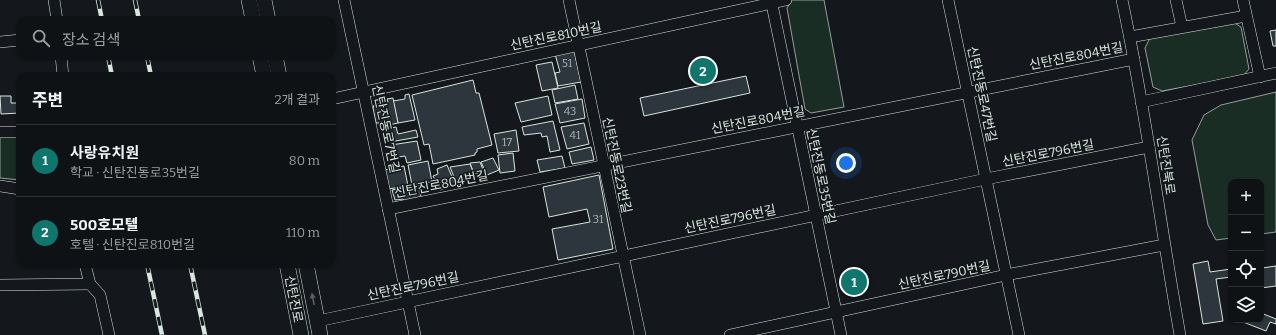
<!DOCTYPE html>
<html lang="ko">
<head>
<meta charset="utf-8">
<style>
	body { margin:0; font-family:Bitter,"Noto Sans KR",serif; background:#181b1e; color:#f1f3f6 }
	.controls { position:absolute; right:12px; bottom:12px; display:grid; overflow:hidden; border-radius:8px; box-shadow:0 1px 3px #0004 }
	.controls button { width:36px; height:36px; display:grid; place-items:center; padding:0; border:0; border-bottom:1px solid #2f3234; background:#0f1215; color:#f1f3f6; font:20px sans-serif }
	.you { position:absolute; left:846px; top:163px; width:14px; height:14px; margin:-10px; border:3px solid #fff; border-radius:50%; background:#1a73e8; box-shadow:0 0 0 6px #1a73e833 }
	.badge { display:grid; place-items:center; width:26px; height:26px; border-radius:50%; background:#0f766e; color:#fff; font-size:13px; font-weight:700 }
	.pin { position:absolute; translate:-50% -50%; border:2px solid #fff; box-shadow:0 1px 4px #0006 }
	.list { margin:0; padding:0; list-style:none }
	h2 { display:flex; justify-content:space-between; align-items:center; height:52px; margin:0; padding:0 16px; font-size:17px }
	h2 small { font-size:13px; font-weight:400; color:#9b9ea0 }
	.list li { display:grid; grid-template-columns:26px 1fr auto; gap:12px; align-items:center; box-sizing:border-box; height:72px; padding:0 16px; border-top:1px solid #2f3234 }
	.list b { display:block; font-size:15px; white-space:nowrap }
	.list p { margin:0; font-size:13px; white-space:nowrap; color:#9b9ea0 }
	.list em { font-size:13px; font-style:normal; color:#9b9ea0 }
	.icon { flex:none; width:22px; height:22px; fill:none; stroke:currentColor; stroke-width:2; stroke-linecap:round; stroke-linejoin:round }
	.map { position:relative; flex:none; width:1276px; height:335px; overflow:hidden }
	.search { position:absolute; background:#0f1215; box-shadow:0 1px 3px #0004; left:16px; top:16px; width:320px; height:44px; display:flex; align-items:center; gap:10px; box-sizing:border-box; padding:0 14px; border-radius:12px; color:#9b9ea0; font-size:15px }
	.panel { position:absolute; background:#0f1215; box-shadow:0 1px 3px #0004; left:16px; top:72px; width:320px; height:196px; border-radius:12px }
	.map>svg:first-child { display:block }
	.green { fill:#1a2d24; stroke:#939e99 }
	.building { fill:#2c363c; stroke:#d8e6dc }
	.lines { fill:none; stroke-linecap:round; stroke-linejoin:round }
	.minor-casing { stroke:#d8e6dc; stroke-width:12 }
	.major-casing { stroke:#d8e6dc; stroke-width:16 }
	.minor { stroke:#14181c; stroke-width:11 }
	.major { stroke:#14181c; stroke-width:15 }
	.rail-casing { stroke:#d8e6dc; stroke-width:4.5 }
	.rail { stroke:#14181c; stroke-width:3; stroke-dasharray:9; stroke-linecap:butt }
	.oneway { fill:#59605f }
	.labels { text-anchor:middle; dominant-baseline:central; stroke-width:3; stroke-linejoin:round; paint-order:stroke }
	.number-label { font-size:11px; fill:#adbab4 }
	.street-label { font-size:13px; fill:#d8e6dc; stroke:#14181c }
</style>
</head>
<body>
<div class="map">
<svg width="1276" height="335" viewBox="0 0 1276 335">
	<rect width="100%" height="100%" fill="#14181c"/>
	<!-- green -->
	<g class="green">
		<path d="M 792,0 L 824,0 L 844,107 L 811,113 L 805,109 L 787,8 Z"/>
		<path d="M 1233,22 L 1241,27 L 1249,69 L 1243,76 L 1162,91 L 1153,87 L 1145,48 L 1150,38 Z"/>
		<path d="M 1276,92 L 1276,232 L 1261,234 L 1261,182 L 1231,182 L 1231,238 L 1216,240 L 1208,225 L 1192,140 L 1204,115 L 1221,105 Z"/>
		<path d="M 0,132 L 20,132 L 20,180 L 0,178 Z"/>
	</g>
	<!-- building -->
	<g class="building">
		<path d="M 1276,30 L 1276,46 L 1273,46 L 1270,31 Z"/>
		<path d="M 574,50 L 581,82 L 558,86 L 555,73 L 560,72 L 555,54 Z"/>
		<path d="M 552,62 L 558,88 L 542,91 L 536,65 Z"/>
		<path d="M 746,76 L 750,93 L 644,116 L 640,98 Z"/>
		<path d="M 473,80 L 476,93 L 479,93 L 492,145 L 477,149 L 477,152 L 475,153 L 475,155 L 433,164 L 429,144 L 424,145 L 412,95 Z"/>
		<path d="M 575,85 L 578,99 L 555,103 L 552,90 Z"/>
		<path d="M 409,94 L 415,120 L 398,123 L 393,101 L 405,99 L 405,95 Z"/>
		<path d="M 0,96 L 11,96 L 11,103 L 20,103 L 20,113 L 1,114 Z"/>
		<path d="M 548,96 L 552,115 L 521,122 L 515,103 Z"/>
		<path d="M 393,98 L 398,123 L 380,127 L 379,123 L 376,123 L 373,109 L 374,105 L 388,102 L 387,99 Z"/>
		<path d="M 582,99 L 585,118 L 560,123 L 555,104 Z"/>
		<path d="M 553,121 L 560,150 L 550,152 L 547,136 L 542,137 L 541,133 L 524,135 L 522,127 Z"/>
		<path d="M 584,123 L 589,144 L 567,149 L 561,127 Z"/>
		<path d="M 396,127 L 398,134 L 416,130 L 418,137 L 390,142 L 386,129 Z"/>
		<path d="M 516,130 L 519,151 L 498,153 L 494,134 Z"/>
		<path d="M 417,141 L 421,160 L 407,163 L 405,156 L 392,158 L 391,145 Z"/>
		<path d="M 591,147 L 594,160 L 572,164 L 569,152 Z"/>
		<path d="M 513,153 L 515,171 L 500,173 L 498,155 Z"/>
		<path d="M 562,156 L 565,168 L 540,172 L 537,160 Z"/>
		<path d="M 493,158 L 499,170 L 487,175 L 481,162 Z"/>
		<path d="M 428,161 L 432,182 L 412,185 L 408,165 Z"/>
		<path d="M 480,162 L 484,172 L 474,174 L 470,163 Z"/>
		<path d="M 470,164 L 475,177 L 460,183 L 461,186 L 458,187 L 450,167 Z"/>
		<path d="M 447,165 L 455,184 L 440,190 L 433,176 L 438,174 L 437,169 Z"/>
		<path d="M 404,166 L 408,186 L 388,189 L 384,170 Z"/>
		<path d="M 599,175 L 613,249 L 558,260 L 552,229 L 590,222 L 587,209 L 549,217 L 543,187 Z"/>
		<path d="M 419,185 L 421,197 L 404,201 L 403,199 L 395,200 L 392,190 Z"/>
		<path d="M 1208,261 L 1210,272 L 1231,269 L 1231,277 L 1216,279 L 1223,321 L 1203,324 L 1193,264 Z"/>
		<path d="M 1261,264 L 1262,268 L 1276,266 L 1276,286 L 1261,288 Z"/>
		<path d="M 1261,313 L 1276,319 L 1276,324 L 1270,322 L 1266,331 L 1238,320 L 1261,320 Z"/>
	</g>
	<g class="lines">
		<defs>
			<g id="minor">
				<path d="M 54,0 L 57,20"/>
				<path d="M 344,0 L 415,335"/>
				<path d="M 569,0 L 640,335"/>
				<path d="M 771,0 L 841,335"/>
				<path d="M 948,0 L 1019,335"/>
				<path d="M 1122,0 C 1146,111 1160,223 1180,335"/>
				<path d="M 1176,0 L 1182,27"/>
				<path d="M 1243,0 L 1260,77"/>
				<path d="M 1130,37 L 1246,16"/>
				<path d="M 0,42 L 20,40"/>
				<path d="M 61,56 L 63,76"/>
				<path d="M 332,99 L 786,0"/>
				<path d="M 1141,102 L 1276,73"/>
				<path d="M 0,132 L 20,132"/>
				<path d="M 0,186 L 20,189"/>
				<path d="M 388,209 L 1134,59"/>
				<path d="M 85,264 L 90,284 L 100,295 L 109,335"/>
				<path d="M 0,285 L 90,284"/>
				<path d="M 318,321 L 986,179 L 1149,147"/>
				<path d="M 730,335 L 1006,275 L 1164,245"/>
			</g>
			<g id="major">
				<path d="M 249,0 L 253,20"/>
				<path d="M 264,0 L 268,20"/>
				<path d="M 260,56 L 264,76"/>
				<path d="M 275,56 L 279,76"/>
				<path d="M 287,264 L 301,335"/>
				<path d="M 306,264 L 320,335"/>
			</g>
		</defs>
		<!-- minor casing -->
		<use href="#minor" class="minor-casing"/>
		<!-- major casing -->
		<use href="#major" class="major-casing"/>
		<!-- minor -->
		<use href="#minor" class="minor"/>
		<!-- major -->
		<use href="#major" class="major"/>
		<defs>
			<g id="rail">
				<path d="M 98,0 L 102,20"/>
				<path d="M 135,0 L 139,20"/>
				<path d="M 108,56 L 112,76"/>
				<path d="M 147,56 L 151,76"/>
				<path d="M 147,264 L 162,335"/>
				<path d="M 190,264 L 205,335"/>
			</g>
		</defs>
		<!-- rail casing -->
		<use href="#rail" class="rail-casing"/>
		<!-- rail -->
		<use href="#rail" class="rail"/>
	</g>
	<!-- one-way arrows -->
	<defs><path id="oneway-solid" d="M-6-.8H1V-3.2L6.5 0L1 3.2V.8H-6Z"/></defs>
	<use class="oneway" href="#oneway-solid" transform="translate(313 299) rotate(-101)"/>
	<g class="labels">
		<!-- number labels -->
		<g class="number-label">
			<text x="567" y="63">51</text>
			<text x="570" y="111">43</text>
			<text x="575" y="135">41</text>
			<text x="507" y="142">17</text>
			<text x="598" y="219">31</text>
		</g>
		<!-- street labels -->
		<g class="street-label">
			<text transform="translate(556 36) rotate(-12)">신탄진로810번길</text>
			<text transform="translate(1076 56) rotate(-11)">신탄진로804번길</text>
			<text transform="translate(982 94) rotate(78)">신탄진동로47번길</text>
			<text transform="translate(758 120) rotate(-11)">신탄진로804번길</text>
			<text transform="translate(386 129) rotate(78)">신탄진동로7번길</text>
			<text transform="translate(1048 153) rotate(-11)">신탄진로796번길</text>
			<text transform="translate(617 165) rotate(78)">신탄진동로23번길</text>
			<text transform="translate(1166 165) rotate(81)">신탄진북로</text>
			<text transform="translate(821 176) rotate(78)">신탄진동로35번길</text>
			<text transform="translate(441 184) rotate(-11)">신탄진로804번길</text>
			<text transform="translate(730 219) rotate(-12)">신탄진로796번길</text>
			<text transform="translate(944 275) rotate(-12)">신탄진로790번길</text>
			<text transform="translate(413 286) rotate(-12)">신탄진로796번길</text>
			<text transform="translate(294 299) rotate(79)">신탄진로</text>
		</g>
	</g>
</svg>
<div class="controls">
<button>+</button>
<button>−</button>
<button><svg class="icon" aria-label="locate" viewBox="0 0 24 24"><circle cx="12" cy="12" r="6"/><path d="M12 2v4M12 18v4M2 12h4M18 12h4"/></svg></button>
<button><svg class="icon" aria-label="layers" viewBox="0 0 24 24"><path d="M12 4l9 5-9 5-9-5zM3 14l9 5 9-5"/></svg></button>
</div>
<div class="you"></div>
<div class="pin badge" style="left:854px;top:282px">1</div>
<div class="pin badge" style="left:703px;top:71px">2</div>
<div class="search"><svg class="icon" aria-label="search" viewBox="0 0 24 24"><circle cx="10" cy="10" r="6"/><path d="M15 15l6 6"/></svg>장소 검색</div>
<section class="panel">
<h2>주변<small>2개 결과</small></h2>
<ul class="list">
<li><span class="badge">1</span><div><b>사랑유치원</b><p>학교 · 신탄진동로35번길</p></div><em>80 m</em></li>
<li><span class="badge">2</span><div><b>500호모텔</b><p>호텔 · 신탄진로810번길</p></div><em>110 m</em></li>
</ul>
</section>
</div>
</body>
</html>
